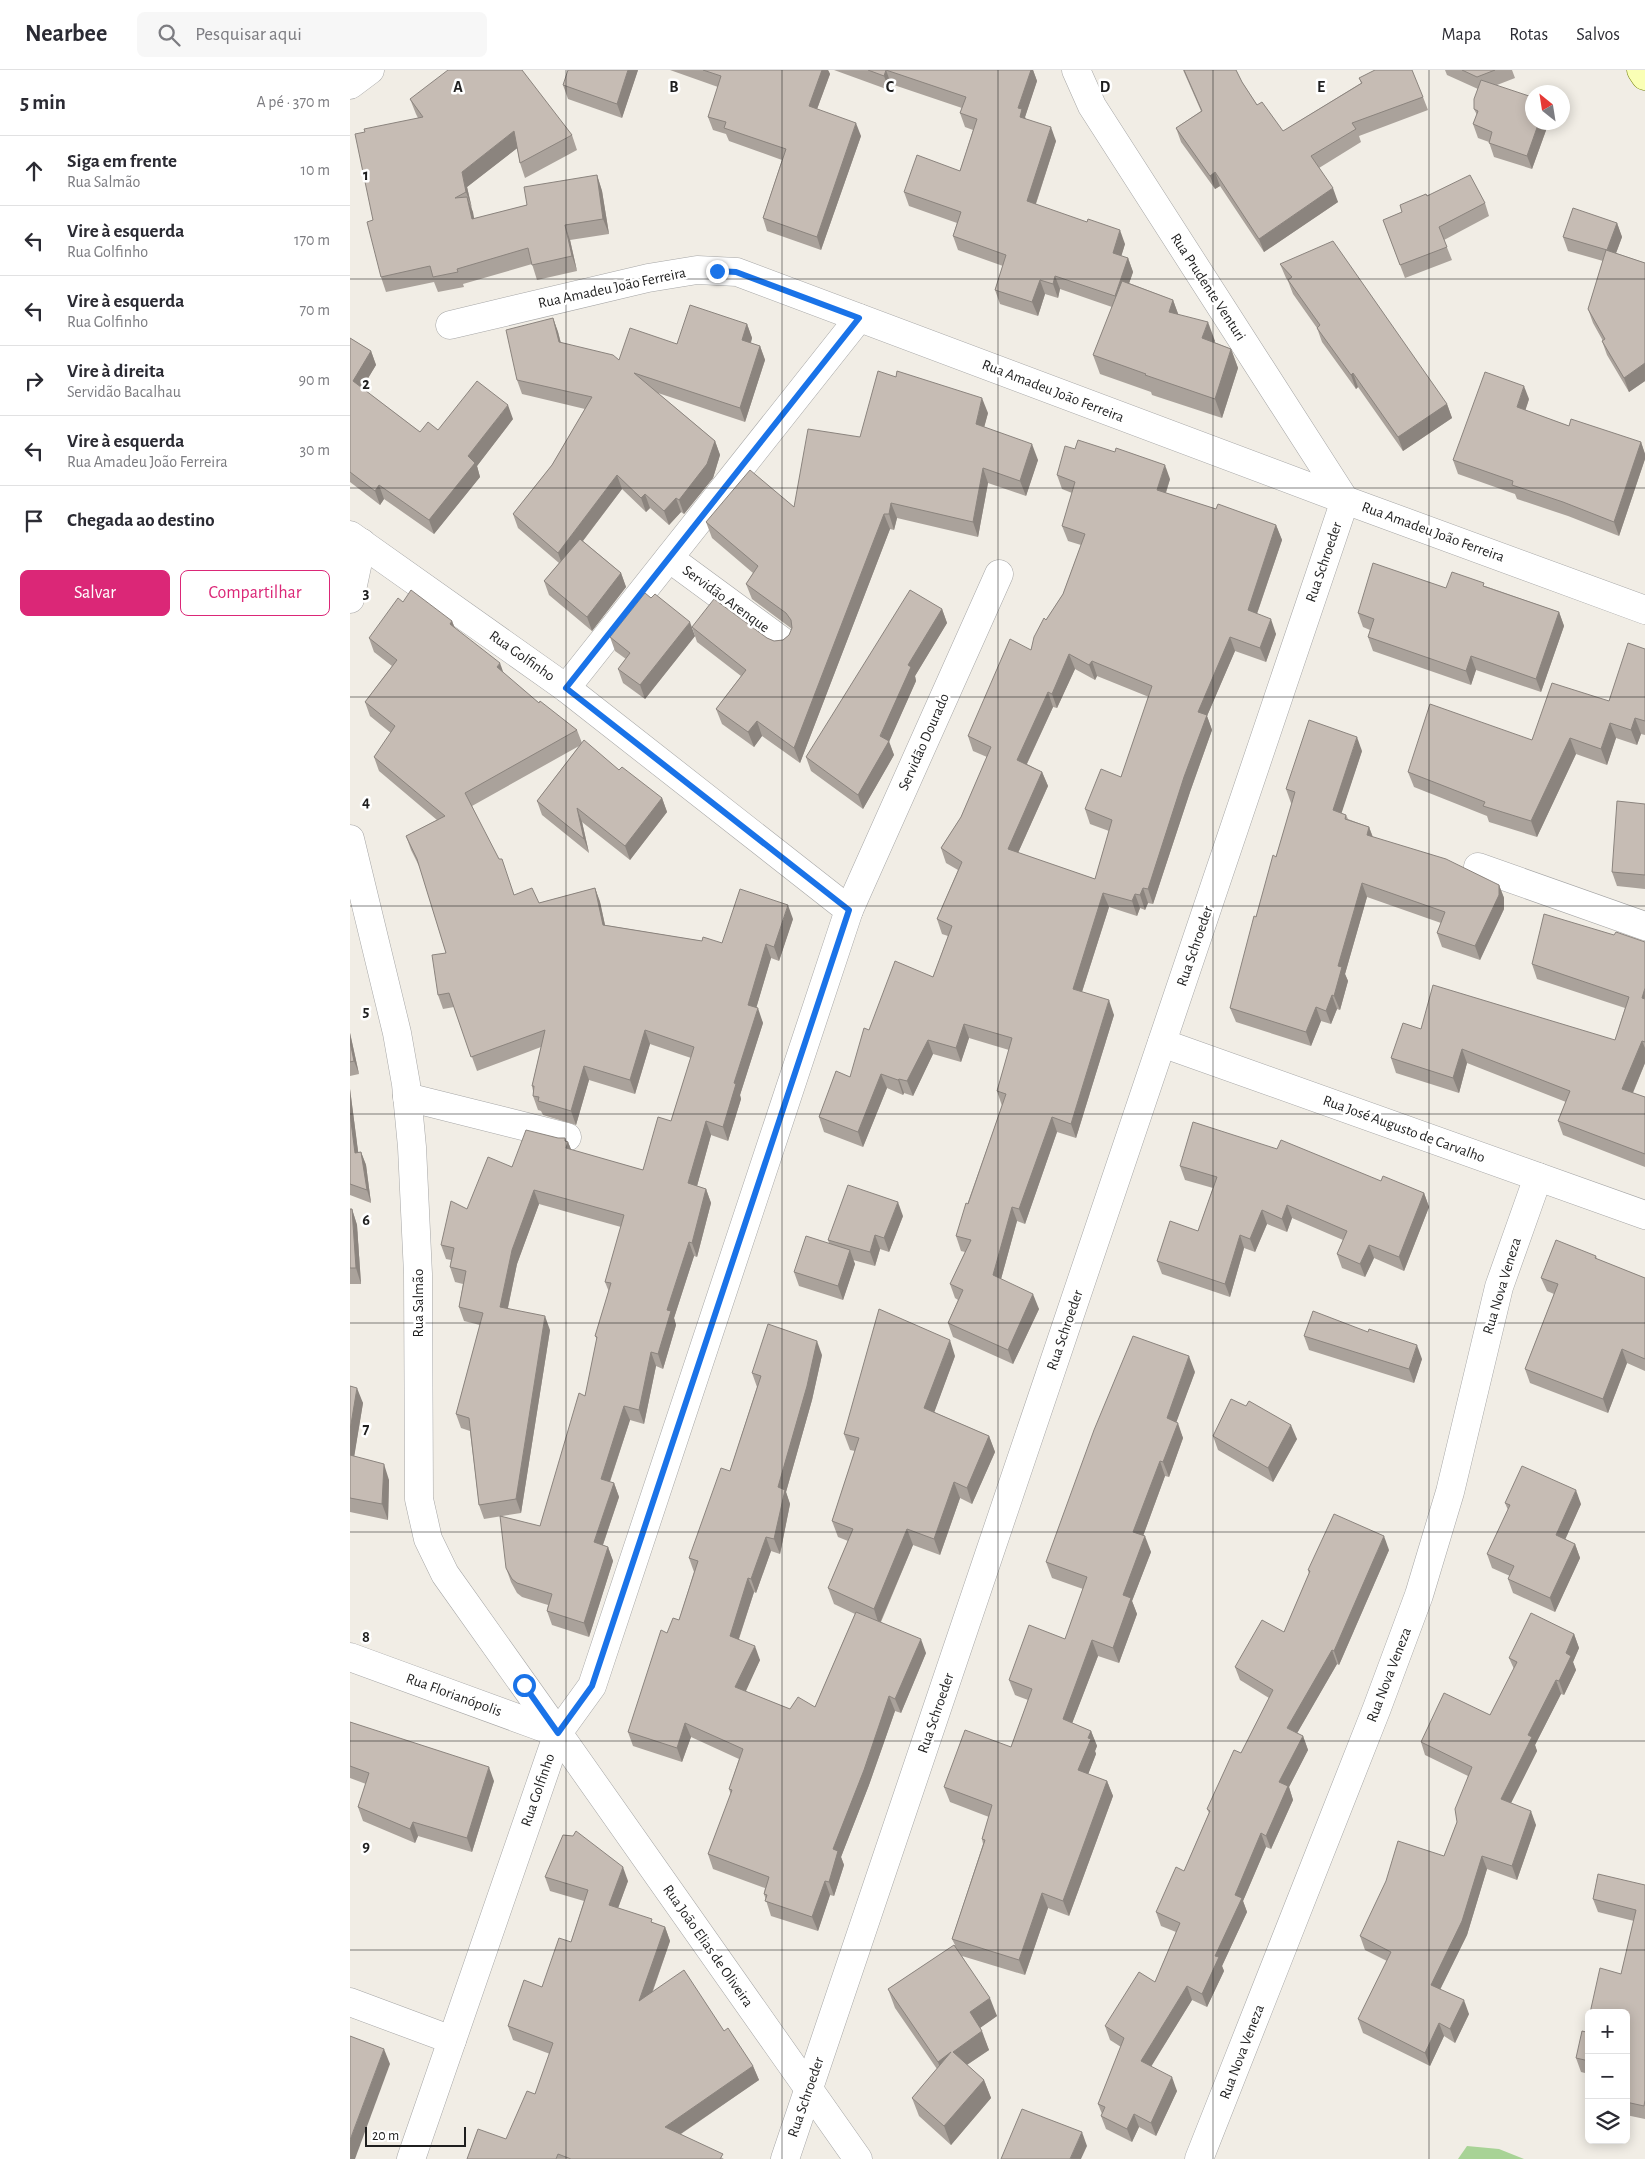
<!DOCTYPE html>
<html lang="pt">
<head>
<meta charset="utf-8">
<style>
	body { margin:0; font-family:"Alegreya Sans",sans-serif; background:#f7f7f7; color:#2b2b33 }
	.controls { position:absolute; right:15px; bottom:15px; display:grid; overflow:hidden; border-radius:8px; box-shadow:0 2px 12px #0003 }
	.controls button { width:45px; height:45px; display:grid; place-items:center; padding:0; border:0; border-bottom:1px solid #e1e1e2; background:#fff; color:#2b2b33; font:25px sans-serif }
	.compass { position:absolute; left:1175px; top:15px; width:45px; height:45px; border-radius:50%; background:#fff; box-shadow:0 2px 12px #0003; rotate:330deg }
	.scale { position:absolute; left:15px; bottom:12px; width:101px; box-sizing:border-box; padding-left:5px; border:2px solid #1f1f1f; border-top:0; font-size:14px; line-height:18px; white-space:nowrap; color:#1f1f1f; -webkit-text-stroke:4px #fff; paint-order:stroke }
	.stop { position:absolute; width:15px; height:15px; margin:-11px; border:4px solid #1a73e8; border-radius:50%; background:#fff }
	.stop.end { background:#1a73e8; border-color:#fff; box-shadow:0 1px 5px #0008 }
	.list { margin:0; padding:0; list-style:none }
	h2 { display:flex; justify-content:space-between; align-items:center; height:65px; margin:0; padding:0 20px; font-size:21px }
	h2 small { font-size:16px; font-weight:400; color:#7c7c81 }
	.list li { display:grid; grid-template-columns:32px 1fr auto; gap:15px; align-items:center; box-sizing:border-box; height:70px; padding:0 20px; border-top:1px solid #e1e1e2 }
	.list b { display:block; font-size:19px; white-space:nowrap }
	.list p { margin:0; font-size:16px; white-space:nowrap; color:#7c7c81 }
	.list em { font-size:16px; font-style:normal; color:#7c7c81 }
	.actions { display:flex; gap:10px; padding:15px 20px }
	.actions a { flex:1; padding:11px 0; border:1px solid #db2777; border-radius:8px; text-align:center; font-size:18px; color:#db2777 }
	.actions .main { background:#db2777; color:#fff }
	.icon { flex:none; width:28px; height:28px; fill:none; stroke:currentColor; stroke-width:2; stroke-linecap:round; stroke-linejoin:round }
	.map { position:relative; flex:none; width:1295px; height:2089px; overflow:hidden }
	header { display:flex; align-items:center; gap:30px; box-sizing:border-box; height:70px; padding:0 25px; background:#fff; border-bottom:1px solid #e1e1e2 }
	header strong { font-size:24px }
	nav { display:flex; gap:28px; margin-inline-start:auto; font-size:18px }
	.search { width:350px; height:45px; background:#f7f7f7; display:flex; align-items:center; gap:12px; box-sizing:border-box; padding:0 18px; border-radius:8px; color:#7c7c81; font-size:19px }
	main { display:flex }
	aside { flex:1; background:#fff }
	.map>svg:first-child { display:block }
	.forest { fill:#a8d396 }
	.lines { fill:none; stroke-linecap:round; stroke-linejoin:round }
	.minor-casing { stroke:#a6a6a6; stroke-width:29 }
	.tertiary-casing { stroke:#a6a6a6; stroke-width:29 }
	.secondary-casing { stroke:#6e7d00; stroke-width:29 }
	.minor { stroke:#fff; stroke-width:28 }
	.tertiary { stroke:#fff; stroke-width:28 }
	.secondary { stroke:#faffb5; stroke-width:28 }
	.wall { fill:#aaa29b; fill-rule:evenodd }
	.shaded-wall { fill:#8b847e }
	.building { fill:#c6bcb4; stroke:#8b847e; fill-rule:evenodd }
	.route { stroke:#1a73e8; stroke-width:6 }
	.grid { fill:none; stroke:#1f1f1f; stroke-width:1; stroke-opacity:0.55 }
	.labels { text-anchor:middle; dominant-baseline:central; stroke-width:5; stroke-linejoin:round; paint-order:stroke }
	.street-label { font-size:15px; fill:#1f1f1f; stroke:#fff }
	.grid-label { font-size:16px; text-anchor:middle; font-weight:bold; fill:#1f1f1f; stroke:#fff; stroke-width:5; stroke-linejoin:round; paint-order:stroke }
</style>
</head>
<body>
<header>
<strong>Nearbee</strong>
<div class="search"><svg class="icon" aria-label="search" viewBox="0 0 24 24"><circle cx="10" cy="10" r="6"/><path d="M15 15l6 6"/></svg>Pesquisar aqui</div>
<nav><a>Mapa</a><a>Rotas</a><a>Salvos</a></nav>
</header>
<main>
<aside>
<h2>5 min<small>A pé · 370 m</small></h2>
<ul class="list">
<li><svg class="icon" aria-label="ahead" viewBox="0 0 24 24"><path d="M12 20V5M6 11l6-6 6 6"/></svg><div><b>Siga em frente</b><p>Rua Salmão</p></div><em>10 m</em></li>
<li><svg class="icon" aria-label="left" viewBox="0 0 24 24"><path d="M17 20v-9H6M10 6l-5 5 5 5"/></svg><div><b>Vire à esquerda</b><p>Rua Golfinho</p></div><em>170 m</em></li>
<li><svg class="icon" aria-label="left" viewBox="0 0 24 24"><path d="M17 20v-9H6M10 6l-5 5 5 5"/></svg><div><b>Vire à esquerda</b><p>Rua Golfinho</p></div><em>70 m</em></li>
<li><svg class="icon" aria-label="right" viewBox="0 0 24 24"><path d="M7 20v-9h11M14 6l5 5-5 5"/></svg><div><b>Vire à direita</b><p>Servidão Bacalhau</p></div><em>90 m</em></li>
<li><svg class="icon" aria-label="left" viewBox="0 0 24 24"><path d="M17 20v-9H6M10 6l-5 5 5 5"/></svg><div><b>Vire à esquerda</b><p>Rua Amadeu João Ferreira</p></div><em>30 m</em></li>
<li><svg class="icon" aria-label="arrive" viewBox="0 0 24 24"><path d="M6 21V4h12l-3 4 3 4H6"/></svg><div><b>Chegada ao destino</b></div></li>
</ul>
<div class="actions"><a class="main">Salvar</a><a>Compartilhar</a></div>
</aside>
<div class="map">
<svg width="1295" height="2089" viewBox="0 0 1295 2089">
	<rect width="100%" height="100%" fill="#f1ede5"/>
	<!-- forest -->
	<path class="forest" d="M 1117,2076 L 1149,2079 L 1174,2089 L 1108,2089 Z"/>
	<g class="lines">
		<defs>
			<g id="minor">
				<path d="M 726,0 L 742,36 L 995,430"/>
				<path d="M 0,15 L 20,0"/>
				<path d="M 100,255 L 298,208 L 347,200 L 387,202 L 995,430 L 1295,540"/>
				<path d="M 0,465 L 216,618 L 499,840 L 242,1616 L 208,1663 L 61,2089"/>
				<path d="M 319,488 L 432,571"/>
				<path d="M 0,529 L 12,473"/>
				<path d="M 216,618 L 509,248"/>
				<path d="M 0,769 L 47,963 L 56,1014 L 62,1077 L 68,1204 L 69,1429 L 78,1469 L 95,1504 L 208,1663"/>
				<path d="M 1128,797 L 1295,856"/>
				<path d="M 499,840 L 649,504"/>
				<path d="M 812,973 L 1295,1145"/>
				<path d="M 57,1027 L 217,1067"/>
				<path d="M 0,1932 L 102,1970"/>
				<path d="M 435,2089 L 995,430"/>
				<path d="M 849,2089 L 1027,1638 L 1069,1525 L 1100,1422 L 1149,1217 L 1188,1107"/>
			</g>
			<path id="tertiary" d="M 0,1587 L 208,1663 L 508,2089"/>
			<path id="secondary" d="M 1291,0 L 1295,6"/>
		</defs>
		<!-- minor casing -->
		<use href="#minor" class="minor-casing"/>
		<!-- tertiary casing -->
		<use href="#tertiary" class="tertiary-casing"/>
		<!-- secondary casing -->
		<use href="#secondary" class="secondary-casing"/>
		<!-- minor -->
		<use href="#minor" class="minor"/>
		<!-- tertiary -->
		<use href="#tertiary" class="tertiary"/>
		<!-- secondary -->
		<use href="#secondary" class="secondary"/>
	</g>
	<!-- wall -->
	<g class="wall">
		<path d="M 288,0 L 272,48 L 218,29 L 213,15 Z"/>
		<path d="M 320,0 L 478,0 L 480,4 L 467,39 L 511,66 L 471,180 L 417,161 L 413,148 L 432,90 L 379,71 L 376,64 L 363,60 L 358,47 L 368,17 Z"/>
		<path d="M 484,0 L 683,0 L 687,11 L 675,47 L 676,49 L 706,71 L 686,134 L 775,174 L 771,186 L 778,188 L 783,202 L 779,213 L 823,230 L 828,244 L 865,271 L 864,272 L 881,279 L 888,298 L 872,348 L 802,325 L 801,322 L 750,304 L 743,285 L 762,237 L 710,219 L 708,228 L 695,224 L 688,246 L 650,234 L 645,220 L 653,196 L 608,180 L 603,166 L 607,153 L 559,136 L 554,122 L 610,101 L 623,60 L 615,57 L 610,43 L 612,38 L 541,14 L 539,20 Z"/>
		<path d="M 833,0 L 886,0 L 892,12 L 907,35 L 933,61 L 1011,13 L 1009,8 L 1073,27 L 1078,40 L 1009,66 L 1011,72 L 969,98 L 988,132 L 914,182 L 870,116 L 865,119 L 831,72 L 826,58 L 851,41 Z"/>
		<path d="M 1095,0 L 1162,0 L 1165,8 L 1147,15 L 1182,52 L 1199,52 L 1182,99 L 1144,87 L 1139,72 L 1128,68 L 1123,54 L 1127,45 L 1124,39 L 1128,19 L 1097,5 Z"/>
		<path d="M 60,29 L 222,65 L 227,80 L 175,108 L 170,93 L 167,78 L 117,117 L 124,149 L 177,135 L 247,105 L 252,121 L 259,164 L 220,170 L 227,201 L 187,210 L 182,194 L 113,214 L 114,217 L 88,222 L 84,212 L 36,222 L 31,207 L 15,62 L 68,48 L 66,44 Z"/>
		<path d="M 1077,126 L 1135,133 L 1139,146 L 1094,170 L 1102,190 L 1055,208 L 1033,150 L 1052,142 Z"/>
		<path d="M 1267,153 L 1272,167 L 1266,183 L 1295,193 L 1295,311 L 1279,322 L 1257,285 L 1252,271 L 1253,271 L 1243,253 L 1238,239 L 1253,191 L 1218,181 L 1213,167 Z"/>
		<path d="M 930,194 L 1097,334 L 1102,348 L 1053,381 L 1008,317 L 1006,319 L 972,272 L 967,258 L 943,224 L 938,211 L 936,208 Z"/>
		<path d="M 203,248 L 208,262 L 211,273 L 269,290 L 397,254 L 402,268 L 401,273 L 410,276 L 415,290 L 395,352 L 308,323 L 365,371 L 370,385 L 363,408 L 334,444 L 331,442 L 319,455 L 300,438 L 296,442 L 272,419 L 233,471 L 271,503 L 276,517 L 242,561 L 199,525 L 194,511 L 209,493 L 168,458 L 163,444 L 202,395 L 235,339 L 172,324 L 167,310 Z"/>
		<path d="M 0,268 L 21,281 L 26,295 L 12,318 L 70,362 L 163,349 L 127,396 L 130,407 L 84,464 L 34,429 L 30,435 L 0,412 Z"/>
		<path d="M 1179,329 L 1175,340 L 1219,356 L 1291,372 L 1295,384 L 1295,389 L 1269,466 L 1218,446 L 1167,429 L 1165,424 L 1108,404 L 1103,390 Z"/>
		<path d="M 638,343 L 634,357 L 688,390 L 676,426 L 638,413 L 628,467 L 547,448 L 544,460 L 540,459 L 450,693 L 412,666 L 404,677 L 372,654 L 366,639 L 391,606 L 347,572 L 342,557 L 417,568 L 424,571 L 433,570 L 439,565 L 442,559 L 402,529 L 396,514 L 403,503 L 362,468 L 356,452 L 444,437 L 510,367 Z"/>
		<path d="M 707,405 L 820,409 L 816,423 L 866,439 L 926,455 L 932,470 L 907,544 L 926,564 L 916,592 L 885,581 L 857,646 L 862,660 L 840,722 L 803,834 L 798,833 L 795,840 L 790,838 L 787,846 L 759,837 L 732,922 L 764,945 L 726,1068 L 707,1062 L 675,1154 L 667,1151 L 651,1209 L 689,1239 L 663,1294 L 603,1267 L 598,1253 L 608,1230 L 605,1228 L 600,1214 L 615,1182 L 611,1181 L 606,1166 L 652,1036 L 647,1021 L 659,980 L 619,968 L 611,992 L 583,984 L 563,1026 L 554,1023 L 553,1025 L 537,1018 L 513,1077 L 474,1062 L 469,1047 L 500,1007 L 519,960 L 583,907 L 598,866 L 592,864 L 587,849 L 608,800 L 596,793 L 591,778 L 611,747 L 637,687 L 623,681 L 618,666 L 681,580 L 696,550 L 713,524 L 731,475 L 718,471 L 712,456 L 722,423 L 712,419 ZM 725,599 L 745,610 L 747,606 L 799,627 L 771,707 L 735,739 L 740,754 L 759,761 L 745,809 L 668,783 L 698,716 L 692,702 L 677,694 L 703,637 L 707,638 Z"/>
		<path d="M 1135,516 L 1209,542 L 1214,556 L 1191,622 L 1126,600 L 1121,615 L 1023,581 L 1018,567 L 1020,560 L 1013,557 L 1008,543 L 1096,518 Z"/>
		<path d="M 301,528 L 345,566 L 295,629 L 273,613 L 268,599 L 276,589 L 265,581 L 260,567 Z"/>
		<path d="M 53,532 L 102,551 L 105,558 L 154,604 L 189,633 L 227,660 L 232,673 L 269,700 L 312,728 L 317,742 L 280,790 L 232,752 L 239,783 L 192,745 L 187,731 L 229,676 L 122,736 L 164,825 L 189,833 L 245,818 L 250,832 L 255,855 L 352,871 L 372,873 L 443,849 L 429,891 L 421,888 L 406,938 L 413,953 L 390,1025 L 391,1029 L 378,1071 L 361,1065 L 347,1116 L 356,1119 L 361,1133 L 347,1187 L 344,1186 L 324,1248 L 326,1255 L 313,1299 L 306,1296 L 294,1354 L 280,1350 L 260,1412 L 264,1413 L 269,1427 L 253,1475 L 258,1477 L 263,1491 L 239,1567 L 202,1555 L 197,1541 L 198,1535 L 172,1527 L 167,1523 L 161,1512 L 156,1498 L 190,1456 L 235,1326 L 247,1269 L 245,1266 L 259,1222 L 255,1212 L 271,1157 L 189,1134 L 167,1194 L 158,1238 L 200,1260 L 171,1443 L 134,1449 L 129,1435 L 120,1361 L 111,1358 L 106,1344 L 130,1255 L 114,1251 L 109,1237 L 113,1214 L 105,1212 L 100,1197 L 101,1190 L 96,1189 L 91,1175 L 117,1139 L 162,1097 L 217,1071 L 218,1072 L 221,1080 L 293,1100 L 321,1051 L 341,988 L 300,974 L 285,1024 L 239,1010 L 226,1055 L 193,1045 L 191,1041 L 188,1040 L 183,1026 L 183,1021 L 182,1016 L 191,977 L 127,1001 L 104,937 L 93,939 L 88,925 L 96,883 L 70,798 L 61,780 L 56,766 L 87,750 L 29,701 L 24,687 L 41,663 L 20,646 L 15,632 L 42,596 L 24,582 L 19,568 Z"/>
		<path d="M 592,539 L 597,553 L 565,606 L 566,611 L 539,671 L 544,685 L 513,739 L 461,701 L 456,687 Z"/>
		<path d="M 1295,579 L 1295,665 L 1291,664 L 1287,675 L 1266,668 L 1257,695 L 1226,684 L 1187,767 L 1139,752 L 1137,746 L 1064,717 L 1058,702 L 1182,670 L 1259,631 Z"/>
		<path d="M 1012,681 L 991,743 L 996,745 L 998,749 L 1019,757 L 1023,767 L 1149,815 L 1154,828 L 1154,839 L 1130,890 L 1092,877 L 1087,863 L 1091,853 L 1017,827 L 995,904 L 998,911 L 990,940 L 987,939 L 981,954 L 971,951 L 961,976 L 886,952 L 880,938 L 906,847 L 926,787 L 942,734 L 941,733 L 936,719 Z"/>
		<path d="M 1295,734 L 1295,819 L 1267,816 L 1262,802 Z"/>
		<path d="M 1264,865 L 1295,872 L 1295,993 L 1283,1023 L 1295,1027 L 1295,1097 L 1213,1065 L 1208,1051 L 1216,1032 L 1117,993 L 1109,1023 L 1046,1003 L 1041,988 L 1071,959 L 1265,970 L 1275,938 L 1187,909 L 1182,894 Z"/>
		<path d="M 0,963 L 9,1004 L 0,1006 Z"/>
		<path d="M 0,1019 L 8,1082 L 11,1082 L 16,1095 L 21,1133 L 0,1125 Z"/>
		<path d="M 830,1096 L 1031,1111 L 1074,1123 L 1079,1137 L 1054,1201 L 1024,1188 L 1015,1207 L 992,1198 L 987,1184 L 993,1170 L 942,1148 L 937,1162 L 917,1154 L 905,1182 L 894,1178 L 880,1227 L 812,1204 L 807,1191 L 848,1161 L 863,1118 L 835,1110 Z"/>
		<path d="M 0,1139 L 2,1139 L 7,1155 L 11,1214 L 0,1214 Z"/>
		<path d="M 553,1146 L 539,1182 L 530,1179 L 525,1196 L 503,1190 L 505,1194 L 493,1230 L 449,1216 L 444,1202 L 479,1173 L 478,1170 Z"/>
		<path d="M 1246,1186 L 1247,1189 L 1295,1208 L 1295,1301 L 1277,1293 L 1258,1343 L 1180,1313 L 1175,1299 L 1204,1224 L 1197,1221 L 1191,1208 Z"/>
		<path d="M 954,1266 L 1072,1289 L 1064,1313 L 959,1280 Z"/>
		<path d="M 472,1285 L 462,1330 L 436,1422 L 440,1434 L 430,1484 L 421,1481 L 406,1523 L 404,1522 L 389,1569 L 410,1590 L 395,1621 L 440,1639 L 465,1637 L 505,1544 L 484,1534 L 478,1518 L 498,1471 L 488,1467 L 482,1451 L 505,1381 L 500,1380 L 494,1364 L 605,1286 L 584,1342 L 639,1366 L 645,1382 L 622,1434 L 610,1428 L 590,1485 L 563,1475 L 531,1552 L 576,1583 L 551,1643 L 545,1641 L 519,1715 L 491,1787 L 494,1795 L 484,1826 L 480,1825 L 468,1861 L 421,1846 L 414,1824 L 415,1818 L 363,1799 L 358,1784 L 381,1725 L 379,1719 L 389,1689 L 341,1667 L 332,1692 L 283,1676 L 278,1662 L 317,1563 L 329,1550 L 344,1502 L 339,1488 L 380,1401 L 407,1317 L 402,1303 Z"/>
		<path d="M 845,1302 L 826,1352 L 833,1368 L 819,1407 L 815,1406 L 793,1466 L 801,1482 L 782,1531 L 787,1544 L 769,1593 L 748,1586 L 722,1653 L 741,1661 L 747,1676 L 745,1681 L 746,1684 L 738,1704 L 757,1711 L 763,1726 L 719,1846 L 698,1838 L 675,1905 L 612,1886 L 647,1946 L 630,1958 L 639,1980 L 617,1995 L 634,2010 L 641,2028 L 601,2075 L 569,2046 L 562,2028 L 587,1999 L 545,1938 L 538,1919 L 605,1875 L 602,1869 L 633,1774 L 632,1769 L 639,1747 L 600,1732 L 594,1717 L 661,1677 L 678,1630 L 665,1625 L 659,1610 L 715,1569 L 733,1519 L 702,1508 L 696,1492 Z"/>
		<path d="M 0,1316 L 13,1333 L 4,1386 L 39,1410 L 38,1450 L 0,1442 Z"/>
		<path d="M 896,1336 L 947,1369 L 923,1412 L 868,1380 L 863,1366 Z"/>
		<path d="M 1155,1433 L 1231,1434 L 1215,1469 L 1225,1474 L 1230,1488 L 1205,1542 L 1163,1523 L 1158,1509 L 1160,1506 L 1142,1498 L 1137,1484 L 1158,1440 Z"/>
		<path d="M 1039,1480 L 989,1595 L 987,1594 L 947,1663 L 953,1666 L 958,1680 L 939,1717 L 943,1730 L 921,1779 L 916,1777 L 893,1831 L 897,1842 L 872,1896 L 874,1901 L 857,1937 L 842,1930 L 801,1996 L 827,2021 L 806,2066 L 789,2057 L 782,2072 L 756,2059 L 751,2046 L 752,2044 L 748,2034 L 771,1977 L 760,1970 L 755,1956 L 805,1912 L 826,1862 L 811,1856 L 806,1842 L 834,1801 L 859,1743 L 857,1739 L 891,1683 L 919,1628 L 890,1610 L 885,1597 L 934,1562 L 959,1504 L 958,1500 Z"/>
		<path d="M 1224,1564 L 1229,1578 L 1223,1592 L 1226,1600 L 1214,1625 L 1211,1624 L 1185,1675 L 1187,1681 L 1161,1733 L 1186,1755 L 1167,1810 L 1137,1799 L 1117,1865 L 1090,1919 L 1119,1944 L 1105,1973 L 1094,1966 L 1080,1996 L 1013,1963 L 1008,1949 L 1037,1891 L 1015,1880 L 1010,1866 L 1094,1786 L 1107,1752 L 1118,1706 L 1075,1685 L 1071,1672 L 1140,1645 L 1164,1599 L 1159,1588 Z"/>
		<path d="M 0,1652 L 144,1711 L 122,1782 L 68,1766 L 65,1773 L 13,1751 L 8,1737 L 16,1714 L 0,1708 Z"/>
		<path d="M 195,1807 L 278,1811 L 268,1838 L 304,1853 L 315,1857 L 320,1871 L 303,1921 L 374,1961 L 403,1996 L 409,2010 L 331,2064 L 374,2089 L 117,2089 L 156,2069 L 185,2024 L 200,1984 L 163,1970 L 158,1956 L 192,1917 L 221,1872 L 234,1831 L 200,1821 Z"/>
		<path d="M 1295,1815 L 1295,2049 L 1276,2045 L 1276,1943 L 1271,1904 L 1284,1851 L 1248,1842 L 1243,1829 Z"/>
		<path d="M 1239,1951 L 1239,2004 L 1231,2002 L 1226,1988 L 1236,1962 Z"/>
	</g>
	<!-- shaded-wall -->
	<g class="shaded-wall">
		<path d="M 278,0 L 288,0 L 272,48 L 267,34 Z"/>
		<path d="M 472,0 L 478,0 L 480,4 L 463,50 L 459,36 Z"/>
		<path d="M 536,0 L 541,14 L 539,20 L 534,6 Z"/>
		<path d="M 681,0 L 683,0 L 687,11 L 675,47 L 677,53 L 670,47 L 668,38 Z"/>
		<path d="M 1189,52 L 1199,52 L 1182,99 L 1177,86 Z"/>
		<path d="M 506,53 L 511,66 L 471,180 L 467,167 Z"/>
		<path d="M 701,57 L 706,71 L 682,145 L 677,131 Z"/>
		<path d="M 164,61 L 170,76 L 117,117 L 122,138 L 116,122 L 112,102 Z"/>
		<path d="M 865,102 L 870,116 L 865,119 L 860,106 Z"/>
		<path d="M 247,105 L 252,121 L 259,164 L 253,149 Z"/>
		<path d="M 983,118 L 988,132 L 914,182 L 909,169 Z"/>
		<path d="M 117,127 L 123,142 L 127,165 L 122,149 Z"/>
		<path d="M 1267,153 L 1272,167 L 1262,194 L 1257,180 Z"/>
		<path d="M 215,155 L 220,170 L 227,201 L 222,186 Z"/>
		<path d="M 770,160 L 775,174 L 768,197 L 763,183 Z"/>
		<path d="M 778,188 L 783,202 L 770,240 L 765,226 Z"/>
		<path d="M 705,206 L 710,219 L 708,228 L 703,214 Z"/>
		<path d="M 690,210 L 695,224 L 688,246 L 682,232 Z"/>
		<path d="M 823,230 L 830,249 L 819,242 Z"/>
		<path d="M 203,248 L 208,262 L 214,286 L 209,272 Z"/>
		<path d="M 858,252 L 865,271 L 859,287 L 852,268 Z"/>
		<path d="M 397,254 L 402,268 L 397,284 L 392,270 Z"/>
		<path d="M 410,276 L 415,290 L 395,352 L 390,338 Z"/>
		<path d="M 881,279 L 888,298 L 872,348 L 865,329 Z"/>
		<path d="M 21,281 L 26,295 L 8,325 L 3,311 Z"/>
		<path d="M 1295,293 L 1295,311 L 1279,322 L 1274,308 Z"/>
		<path d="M 1003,303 L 1008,317 L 1006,319 L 1001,305 Z"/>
		<path d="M 1174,316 L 1179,329 L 1172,351 L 1167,337 Z"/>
		<path d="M 632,328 L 638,343 L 631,369 L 626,354 Z"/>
		<path d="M 1097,334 L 1102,348 L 1053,381 L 1048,367 Z"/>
		<path d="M 158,335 L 163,349 L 127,396 L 130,407 L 84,464 L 79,450 L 118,386 Z"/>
		<path d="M 365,371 L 370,385 L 363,408 L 334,444 L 329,430 Z"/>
		<path d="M 1291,372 L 1295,384 L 1295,389 L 1269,466 L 1264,452 Z"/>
		<path d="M 682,374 L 688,390 L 676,426 L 670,411 Z"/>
		<path d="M 815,395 L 820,409 L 812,434 L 807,420 Z"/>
		<path d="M 633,398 L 638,413 L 628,467 L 623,452 Z"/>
		<path d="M 267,405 L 272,419 L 213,497 L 208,483 Z"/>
		<path d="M 29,415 L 34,429 L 30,435 L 25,421 Z"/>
		<path d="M 295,424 L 300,438 L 296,442 L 291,428 Z"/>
		<path d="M 326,428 L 331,442 L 319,455 L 314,441 Z"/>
		<path d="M 541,433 L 547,448 L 544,460 L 539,444 Z"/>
		<path d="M 534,444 L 540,459 L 450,693 L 444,678 Z"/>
		<path d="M 926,455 L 932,470 L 903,555 L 898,540 Z"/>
		<path d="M 271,503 L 276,517 L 242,561 L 237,547 Z"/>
		<path d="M 592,539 L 597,553 L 565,606 L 566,611 L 539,672 L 544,685 L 513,739 L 508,725 L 558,595 Z"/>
		<path d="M 1209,542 L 1214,556 L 1191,622 L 1186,609 Z"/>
		<path d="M 921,549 L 926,564 L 916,592 L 910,578 Z"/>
		<path d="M 102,551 L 107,565 L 100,554 Z"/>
		<path d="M 340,552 L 345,566 L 295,629 L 290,615 Z"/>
		<path d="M 880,567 L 885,581 L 857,646 L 862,660 L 840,722 L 803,834 L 798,819 L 848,642 Z"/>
		<path d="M 719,584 L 725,599 L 707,638 L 702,624 Z"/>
		<path d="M 1121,586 L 1126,600 L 1121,615 L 1116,601 Z"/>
		<path d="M 742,591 L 747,606 L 745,610 L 739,595 Z"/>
		<path d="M 150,593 L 155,607 L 147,597 Z"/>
		<path d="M 698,622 L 703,637 L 672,704 L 667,690 Z"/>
		<path d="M 1285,648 L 1291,664 L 1287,675 L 1281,660 Z"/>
		<path d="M 407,651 L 412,666 L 404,677 L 398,662 Z"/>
		<path d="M 1260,653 L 1266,668 L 1257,695 L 1251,679 Z"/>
		<path d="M 1007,667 L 1012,681 L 988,754 L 983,740 Z"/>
		<path d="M 1220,668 L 1226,684 L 1187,767 L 1181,751 Z"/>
		<path d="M 692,702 L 698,716 L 663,794 L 658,779 Z"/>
		<path d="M 312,728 L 317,742 L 280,790 L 275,776 Z"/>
		<path d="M 227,738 L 232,752 L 239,783 L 234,769 Z"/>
		<path d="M 1019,757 L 1024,771 L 1017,765 Z"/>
		<path d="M 1012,813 L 1017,827 L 995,904 L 998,911 L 990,940 L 984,926 L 988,896 Z"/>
		<path d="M 1149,815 L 1154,828 L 1154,839 L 1130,890 L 1125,876 Z"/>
		<path d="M 245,818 L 250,832 L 258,869 L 253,855 Z"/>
		<path d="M 793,818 L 798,833 L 795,840 L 790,825 Z"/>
		<path d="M 753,823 L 759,837 L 728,934 L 723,919 Z"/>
		<path d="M 785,824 L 790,838 L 787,846 L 782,831 Z"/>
		<path d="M 438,835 L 443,849 L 429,891 L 424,877 Z"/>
		<path d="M 416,874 L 421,888 L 403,949 L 398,935 Z"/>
		<path d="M 1295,918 L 1295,937 L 1292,928 Z"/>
		<path d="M 982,925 L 987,939 L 981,954 L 976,941 Z"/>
		<path d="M 759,930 L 764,945 L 726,1068 L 721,1054 Z"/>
		<path d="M 966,937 L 971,951 L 961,976 L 956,962 Z"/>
		<path d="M 408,938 L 413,953 L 390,1025 L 391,1029 L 378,1071 L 373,1057 L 384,1013 Z"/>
		<path d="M 614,954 L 619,968 L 611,992 L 606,978 Z"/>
		<path d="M 295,960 L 300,974 L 285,1024 L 280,1010 Z"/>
		<path d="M 0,963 L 9,1004 L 4,991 L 0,972 Z"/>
		<path d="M 578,970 L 583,984 L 563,1026 L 557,1011 Z"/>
		<path d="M 1292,971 L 1295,978 L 1295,993 L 1278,1034 L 1272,1019 Z"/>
		<path d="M 1112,979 L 1117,993 L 1109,1023 L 1103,1008 Z"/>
		<path d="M 234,996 L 239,1010 L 226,1055 L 221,1041 Z"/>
		<path d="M 531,1004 L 537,1018 L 513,1077 L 508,1062 Z"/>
		<path d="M 549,1009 L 554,1023 L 553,1025 L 548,1010 Z"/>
		<path d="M 0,1019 L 10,1096 L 5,1083 L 0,1044 Z"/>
		<path d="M 702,1047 L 707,1062 L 675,1154 L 669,1139 Z"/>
		<path d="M 356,1051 L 361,1065 L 344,1127 L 338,1113 Z"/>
		<path d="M 215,1068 L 218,1074 L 218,1072 L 224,1086 L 216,1078 L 215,1071 Z"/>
		<path d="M 11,1082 L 16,1095 L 21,1133 L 17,1120 Z"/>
		<path d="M 356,1119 L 361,1133 L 347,1187 L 342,1173 Z"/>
		<path d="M 184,1120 L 189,1134 L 167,1194 L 155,1251 L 150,1237 L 162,1180 Z"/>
		<path d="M 1074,1123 L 1079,1137 L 1054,1201 L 1049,1187 Z"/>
		<path d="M 548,1132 L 553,1146 L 539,1182 L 534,1168 Z"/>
		<path d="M 937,1135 L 942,1148 L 937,1162 L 932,1149 Z"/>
		<path d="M 662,1137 L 667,1151 L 648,1220 L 643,1205 Z"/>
		<path d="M 2,1139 L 7,1155 L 11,1214 L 6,1198 Z"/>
		<path d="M 912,1140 L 917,1154 L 905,1182 L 900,1169 Z"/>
		<path d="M 525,1165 L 530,1179 L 525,1196 L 520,1182 Z"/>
		<path d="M 890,1165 L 894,1178 L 880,1227 L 875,1214 Z"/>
		<path d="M 339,1172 L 344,1186 L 324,1248 L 326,1255 L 313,1299 L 308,1284 L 317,1240 Z"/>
		<path d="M 1019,1175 L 1024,1188 L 1015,1207 L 1010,1194 Z"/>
		<path d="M 500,1180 L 505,1194 L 493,1230 L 488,1216 Z"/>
		<path d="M 683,1224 L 689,1239 L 663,1294 L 658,1280 Z"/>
		<path d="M 195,1246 L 200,1260 L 171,1443 L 166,1429 Z"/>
		<path d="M 600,1270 L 605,1286 L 580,1354 L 574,1338 Z"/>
		<path d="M 467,1271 L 472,1285 L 462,1330 L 436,1422 L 440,1434 L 430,1484 L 424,1469 L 428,1417 Z"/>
		<path d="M 1067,1275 L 1072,1289 L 1064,1313 L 1059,1299 Z"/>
		<path d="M 1272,1279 L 1277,1293 L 1258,1343 L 1253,1329 Z"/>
		<path d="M 301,1282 L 306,1296 L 294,1354 L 289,1340 Z"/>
		<path d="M 839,1286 L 845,1302 L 822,1364 L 817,1348 Z"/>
		<path d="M 7,1318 L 13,1333 L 2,1400 L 0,1395 L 0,1360 Z"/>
		<path d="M 274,1336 L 280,1350 L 256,1423 L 251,1409 Z"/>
		<path d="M 828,1353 L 833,1368 L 819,1407 L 813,1392 Z"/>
		<path d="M 941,1355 L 947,1369 L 923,1412 L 918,1398 Z"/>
		<path d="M 639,1366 L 645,1382 L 622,1434 L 617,1418 Z"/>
		<path d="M 810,1391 L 815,1406 L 789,1477 L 783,1462 Z"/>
		<path d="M 34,1394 L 39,1410 L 38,1450 L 32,1434 Z"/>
		<path d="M 604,1412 L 610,1428 L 590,1485 L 584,1469 Z"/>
		<path d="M 264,1413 L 269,1427 L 249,1486 L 244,1472 Z"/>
		<path d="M 1226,1420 L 1231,1434 L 1211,1479 L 1206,1465 Z"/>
		<path d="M 557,1459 L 563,1475 L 529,1555 L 524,1539 Z"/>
		<path d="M 795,1466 L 801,1482 L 782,1531 L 787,1544 L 769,1593 L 763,1578 L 773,1525 Z"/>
		<path d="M 1034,1466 L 1039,1480 L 989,1595 L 984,1581 Z"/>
		<path d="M 416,1467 L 421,1481 L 406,1523 L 401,1509 Z"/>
		<path d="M 1225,1474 L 1230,1488 L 1205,1542 L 1200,1528 Z"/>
		<path d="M 258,1477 L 263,1491 L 239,1567 L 234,1553 Z"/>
		<path d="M 398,1508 L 404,1522 L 385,1580 L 380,1566 Z"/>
		<path d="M 1224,1564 L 1229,1578 L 1223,1592 L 1226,1600 L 1214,1625 L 1209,1611 L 1216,1583 Z"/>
		<path d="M 571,1569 L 576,1583 L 551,1643 L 545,1629 Z"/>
		<path d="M 742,1570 L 748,1586 L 718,1664 L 713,1649 Z"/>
		<path d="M 405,1576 L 410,1590 L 391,1632 L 385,1617 Z"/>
		<path d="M 982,1580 L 987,1594 L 942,1672 L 937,1658 Z"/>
		<path d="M 1206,1610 L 1211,1624 L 1185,1675 L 1187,1681 L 1156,1743 L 1151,1729 L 1178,1665 Z"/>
		<path d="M 539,1626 L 545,1641 L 519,1715 L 491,1787 L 494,1795 L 484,1826 L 479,1812 L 483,1779 Z"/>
		<path d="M 335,1653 L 341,1667 L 332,1692 L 327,1678 Z"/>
		<path d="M 741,1661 L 747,1676 L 745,1681 L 746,1684 L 734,1715 L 728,1700 L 738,1668 Z"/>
		<path d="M 953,1666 L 958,1680 L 939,1717 L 943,1730 L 921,1779 L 916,1766 L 929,1712 Z"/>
		<path d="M 139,1697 L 144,1711 L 122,1782 L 117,1768 Z"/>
		<path d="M 757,1711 L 763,1726 L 719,1846 L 713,1831 Z"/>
		<path d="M 1181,1741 L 1186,1755 L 1167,1810 L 1162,1796 Z"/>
		<path d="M 63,1752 L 68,1766 L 65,1773 L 60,1759 Z"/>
		<path d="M 911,1763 L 916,1777 L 893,1831 L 897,1842 L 872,1896 L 874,1901 L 857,1937 L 852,1924 L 885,1825 Z"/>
		<path d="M 1132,1786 L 1137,1799 L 1117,1865 L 1086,1928 L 1081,1915 Z"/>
		<path d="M 273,1797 L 278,1811 L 264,1849 L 259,1835 Z"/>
		<path d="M 475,1811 L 480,1825 L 468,1861 L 462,1847 Z"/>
		<path d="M 692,1823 L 698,1838 L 675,1905 L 669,1890 Z"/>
		<path d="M 315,1857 L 320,1871 L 294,1945 L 289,1931 Z"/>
		<path d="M 837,1916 L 842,1930 L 796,2005 L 791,1991 Z"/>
		<path d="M 640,1928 L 647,1946 L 627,1960 L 620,1942 Z"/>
		<path d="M 1114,1930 L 1119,1944 L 1105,1973 L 1100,1959 Z"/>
		<path d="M 1089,1953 L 1094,1966 L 1080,1996 L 1075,1983 Z"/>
		<path d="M 632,1961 L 639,1980 L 609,2000 L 603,1982 Z"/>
		<path d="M 34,1979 L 40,1994 L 5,2089 L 0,2089 L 0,2070 Z"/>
		<path d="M 601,1982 L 594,2010 L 588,1992 Z"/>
		<path d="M 403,1996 L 409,2010 L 320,2071 L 315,2057 Z"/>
		<path d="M 822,2007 L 827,2021 L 806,2066 L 801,2053 Z"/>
		<path d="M 634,2010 L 641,2028 L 601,2075 L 594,2056 Z"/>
		<path d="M 784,2044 L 789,2057 L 782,2072 L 777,2059 Z"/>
		<path d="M 732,2062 L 737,2076 L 731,2089 L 720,2089 Z"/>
	</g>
	<!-- building -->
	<g class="building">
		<path d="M 98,0 L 172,0 L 222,65 L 170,93 L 164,61 L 112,102 L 116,122 L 105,128 L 117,127 L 122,149 L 177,135 L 174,117 L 247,105 L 253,149 L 215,155 L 222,186 L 182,195 L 178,178 L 107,199 L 108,202 L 83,207 L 80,196 L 31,207 L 17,152 L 23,150 L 5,64 L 15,62 L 14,59 L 73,47 L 60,29 Z"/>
		<path d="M 218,0 L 278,0 L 267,34 L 213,15 Z"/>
		<path d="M 353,0 L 472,0 L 459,36 L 506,53 L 467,167 L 413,148 L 436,79 L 374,58 L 376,52 L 358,47 L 371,6 Z"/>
		<path d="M 518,0 L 681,0 L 668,38 L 672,39 L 670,47 L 701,57 L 677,131 L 737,152 L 738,149 L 770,160 L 763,183 L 778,188 L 765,226 L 705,206 L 703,214 L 690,210 L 682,232 L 645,220 L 656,185 L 603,166 L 611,142 L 554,122 L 567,85 L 610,101 L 627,49 L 610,43 L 616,27 L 536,0 L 534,6 Z"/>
		<path d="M 834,0 L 886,0 L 892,12 L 907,35 L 912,32 L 933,61 L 1012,13 L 1009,8 L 1025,0 L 1062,0 L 1073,27 L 1002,53 L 1006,59 L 961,86 L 983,118 L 909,169 L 865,102 L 860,106 L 826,58 L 852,41 Z"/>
		<path d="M 1112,0 L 1145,0 L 1127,7 Z"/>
		<path d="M 1131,10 L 1182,27 L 1182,52 L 1189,52 L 1177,86 L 1139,73 L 1142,62 L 1123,54 L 1128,41 L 1124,39 L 1124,29 Z"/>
		<path d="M 1120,105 L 1135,133 L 1089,157 L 1097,177 L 1050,195 L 1033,150 L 1052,142 L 1050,135 L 1076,124 L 1077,126 Z"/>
		<path d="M 1223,138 L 1267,153 L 1257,180 L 1213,167 Z"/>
		<path d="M 983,171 L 1097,334 L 1048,367 L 1003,303 L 1001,305 L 967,258 L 970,255 L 938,210 L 942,207 L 930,194 Z"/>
		<path d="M 1256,180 L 1295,193 L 1295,293 L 1274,308 L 1252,271 L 1255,269 L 1238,239 Z"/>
		<path d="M 772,211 L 823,230 L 819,242 L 858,252 L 852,268 L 881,279 L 865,329 L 795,305 L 796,304 L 743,285 Z"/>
		<path d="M 340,235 L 397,254 L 392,270 L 410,276 L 390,338 L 284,303 L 365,371 L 357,394 L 329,430 L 326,428 L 314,441 L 295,424 L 291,428 L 267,405 L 208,483 L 163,444 L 202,395 L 242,327 L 167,310 L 156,260 L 203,248 L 209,272 L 263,285 L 269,290 L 280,258 L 327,274 Z"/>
		<path d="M 0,268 L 21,281 L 3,311 L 70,362 L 78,352 L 88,360 L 127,311 L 158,335 L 118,386 L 125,393 L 79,450 L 29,415 L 25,421 L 0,402 Z"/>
		<path d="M 528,301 L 546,307 L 547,301 L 632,328 L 626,354 L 682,374 L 670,411 L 633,398 L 623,452 L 541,433 L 539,444 L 534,444 L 444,678 L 407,651 L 398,662 L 366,639 L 396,600 L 342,557 L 364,529 L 417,568 L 424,571 L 433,570 L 439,565 L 442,558 L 441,550 L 436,543 L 396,514 L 408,496 L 356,452 L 400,400 L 444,437 L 458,359 L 510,367 Z"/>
		<path d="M 1135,302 L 1174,316 L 1167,337 L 1219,356 L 1221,349 L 1291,372 L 1264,452 L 1213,432 L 1162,415 L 1163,411 L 1103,390 Z"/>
		<path d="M 728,370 L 765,382 L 766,378 L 815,395 L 807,420 L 866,439 L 868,434 L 926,455 L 898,540 L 921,549 L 910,578 L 880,567 L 848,642 L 857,645 L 834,707 L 798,819 L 793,818 L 790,825 L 785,824 L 782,831 L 753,823 L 723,919 L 759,930 L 721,1054 L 702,1047 L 669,1139 L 662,1137 L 643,1205 L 683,1224 L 658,1280 L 598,1253 L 613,1220 L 600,1214 L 621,1170 L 606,1166 L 616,1133 L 618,1134 L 656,1024 L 647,1021 L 662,968 L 614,954 L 606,978 L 578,970 L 557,1011 L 549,1009 L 548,1010 L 531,1004 L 508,1062 L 469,1047 L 486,1001 L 500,1007 L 514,958 L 519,960 L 545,891 L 583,907 L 602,856 L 587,849 L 612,792 L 591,778 L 611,747 L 641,677 L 618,666 L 660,569 L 681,580 L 684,567 L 694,548 L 696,550 L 713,524 L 735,464 L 712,456 L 725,412 L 707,405 L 715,376 L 725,379 ZM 719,584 L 739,595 L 742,591 L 802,616 L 771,707 L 751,699 L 735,739 L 762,750 L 745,809 L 658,779 L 692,702 L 667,690 L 698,622 L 702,624 Z"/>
		<path d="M 230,469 L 271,503 L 237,547 L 194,511 Z"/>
		<path d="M 1023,493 L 1096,518 L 1102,502 L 1134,513 L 1133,516 L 1209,542 L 1186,609 L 1121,586 L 1116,601 L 1018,567 L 1024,549 L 1008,543 Z"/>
		<path d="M 61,520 L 102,551 L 100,554 L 150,593 L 147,597 L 189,633 L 190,631 L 227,660 L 115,723 L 149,789 L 152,789 L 164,825 L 182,818 L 189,833 L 245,818 L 253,855 L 352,871 L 353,867 L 372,873 L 390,819 L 438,835 L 424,877 L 416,874 L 398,935 L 408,938 L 384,1013 L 386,1014 L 373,1057 L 356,1051 L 338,1113 L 356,1119 L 342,1173 L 339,1172 L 317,1240 L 321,1241 L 308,1284 L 301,1282 L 289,1340 L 274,1336 L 251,1409 L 264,1413 L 244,1472 L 258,1477 L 234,1553 L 197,1541 L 202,1524 L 167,1513 L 162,1509 L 156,1498 L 150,1446 L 190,1456 L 229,1323 L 235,1326 L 247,1267 L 245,1266 L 261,1213 L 255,1212 L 274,1145 L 184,1120 L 162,1180 L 150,1237 L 195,1246 L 166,1429 L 129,1435 L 119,1348 L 106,1344 L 133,1243 L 109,1237 L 116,1201 L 100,1197 L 104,1178 L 91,1175 L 101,1131 L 117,1139 L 138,1087 L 162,1097 L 176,1060 L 208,1068 L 215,1068 L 215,1071 L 218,1072 L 216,1078 L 293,1100 L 308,1047 L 321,1051 L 344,977 L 295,960 L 280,1010 L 234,996 L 221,1041 L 188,1031 L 189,1027 L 183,1026 L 184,1016 L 182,1016 L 195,960 L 121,987 L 99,923 L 88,925 L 82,885 L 96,883 L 67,789 L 56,766 L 95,746 L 24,687 L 45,656 L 15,632 L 47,590 L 19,568 L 48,528 L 53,532 Z"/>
		<path d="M 560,520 L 592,539 L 558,595 L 561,597 L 530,666 L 539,671 L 508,725 L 456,687 Z"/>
		<path d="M 295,523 L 301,528 L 305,524 L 340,552 L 290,615 L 268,599 L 280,583 L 260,567 Z"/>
		<path d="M 1278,573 L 1295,579 L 1295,651 L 1285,648 L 1281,660 L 1260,653 L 1251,679 L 1220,668 L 1181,751 L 1133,736 L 1135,732 L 1058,702 L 1080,634 L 1182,670 L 1202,613 L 1259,631 Z"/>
		<path d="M 959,650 L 1007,667 L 983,740 L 996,745 L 995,749 L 1019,757 L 1017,765 L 1096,789 L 1149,815 L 1149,825 L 1125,876 L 1087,863 L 1095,842 L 1012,813 L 988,896 L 992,897 L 984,926 L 982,925 L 976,941 L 966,937 L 956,962 L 880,938 L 904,846 L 906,847 L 923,785 L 926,787 L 945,722 L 936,719 Z"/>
		<path d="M 234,670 L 269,700 L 272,697 L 312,728 L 275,776 L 227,738 L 234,769 L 187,731 Z"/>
		<path d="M 1267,731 L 1295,734 L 1295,805 L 1262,802 Z"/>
		<path d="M 1194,844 L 1264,865 L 1266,862 L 1295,872 L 1295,918 L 1292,928 L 1295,929 L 1295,972 L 1292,971 L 1272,1019 L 1295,1027 L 1295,1084 L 1208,1051 L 1220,1021 L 1112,979 L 1103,1008 L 1041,988 L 1053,953 L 1071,959 L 1083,915 L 1265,970 L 1279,927 L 1182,894 Z"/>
		<path d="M 0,972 L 4,991 L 0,992 Z"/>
		<path d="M 0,1044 L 5,1083 L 11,1082 L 17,1120 L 0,1114 Z"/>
		<path d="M 843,1052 L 927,1079 L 931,1070 L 1031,1111 L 1033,1106 L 1074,1123 L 1049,1187 L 1019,1175 L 1010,1194 L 987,1184 L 997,1161 L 937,1135 L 932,1149 L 912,1140 L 900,1169 L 890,1165 L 875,1214 L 807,1191 L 820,1151 L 848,1161 L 867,1107 L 830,1096 Z"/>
		<path d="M 498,1115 L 548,1132 L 534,1168 L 525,1165 L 520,1182 L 478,1170 Z"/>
		<path d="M 0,1139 L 2,1139 L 6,1198 L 0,1198 Z"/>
		<path d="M 456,1166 L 500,1180 L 488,1216 L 444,1202 Z"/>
		<path d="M 1206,1170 L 1246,1186 L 1245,1188 L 1295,1208 L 1295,1289 L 1272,1279 L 1253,1329 L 1175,1299 L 1208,1214 L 1191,1208 Z"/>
		<path d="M 529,1239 L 600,1270 L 574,1338 L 639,1366 L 617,1418 L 604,1412 L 584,1469 L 557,1459 L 524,1539 L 478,1518 L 503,1459 L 482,1451 L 509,1368 L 494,1364 Z"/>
		<path d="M 963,1241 L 1018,1262 L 1019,1259 L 1067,1275 L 1059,1299 L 954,1266 Z"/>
		<path d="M 418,1254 L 467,1271 L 457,1316 L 428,1417 L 435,1420 L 424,1469 L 416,1467 L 401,1509 L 398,1508 L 380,1566 L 405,1576 L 385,1617 L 440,1639 L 448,1627 L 465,1637 L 506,1542 L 571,1569 L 545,1629 L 539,1626 L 514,1700 L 483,1779 L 488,1781 L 479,1812 L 475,1811 L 462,1847 L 415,1831 L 417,1825 L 414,1824 L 419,1807 L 358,1784 L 382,1720 L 379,1719 L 393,1679 L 335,1653 L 327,1678 L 278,1662 L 311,1560 L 317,1563 L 323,1548 L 329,1550 L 348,1491 L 339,1488 L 371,1398 L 380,1401 L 411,1306 L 402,1303 Z"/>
		<path d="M 783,1266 L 839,1286 L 817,1348 L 828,1353 L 813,1392 L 810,1391 L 783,1462 L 795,1466 L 773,1525 L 781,1528 L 763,1578 L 742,1570 L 713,1649 L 741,1661 L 738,1668 L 741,1669 L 728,1700 L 757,1711 L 713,1831 L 692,1823 L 669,1890 L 602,1869 L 635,1770 L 632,1769 L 642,1735 L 594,1717 L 615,1660 L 661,1677 L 682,1619 L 659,1610 L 679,1555 L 715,1569 L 737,1507 L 696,1492 L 744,1360 Z"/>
		<path d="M 0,1316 L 7,1318 L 0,1360 Z"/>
		<path d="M 881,1329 L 896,1336 L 899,1331 L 941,1355 L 918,1398 L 863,1366 Z"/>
		<path d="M 0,1385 L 34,1394 L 32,1434 L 0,1428 Z"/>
		<path d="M 1172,1396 L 1226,1420 L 1206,1465 L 1225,1474 L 1200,1528 L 1158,1509 L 1164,1496 L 1137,1484 L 1160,1435 L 1155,1433 Z"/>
		<path d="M 984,1444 L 1034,1466 L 984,1581 L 982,1580 L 937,1658 L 953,1666 L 929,1712 L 938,1716 L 916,1766 L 911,1763 L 885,1825 L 892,1828 L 865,1886 L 869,1887 L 852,1924 L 837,1916 L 791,1991 L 822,2007 L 801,2053 L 784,2044 L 777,2059 L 751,2046 L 755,2037 L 748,2034 L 774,1968 L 755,1956 L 789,1902 L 805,1912 L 830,1853 L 806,1842 L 826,1797 L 834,1801 L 860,1741 L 857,1739 L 884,1680 L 891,1683 L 923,1620 L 885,1597 L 912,1550 L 934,1562 L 960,1501 L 958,1500 Z"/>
		<path d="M 1181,1543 L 1224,1564 L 1216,1583 L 1221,1586 L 1209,1611 L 1206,1610 L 1178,1665 L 1182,1667 L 1151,1729 L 1181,1741 L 1162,1796 L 1132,1786 L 1112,1851 L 1081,1915 L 1114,1930 L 1100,1959 L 1089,1953 L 1075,1983 L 1008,1949 L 1041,1882 L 1010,1866 L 1036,1811 L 1048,1771 L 1094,1786 L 1107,1752 L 1105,1739 L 1122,1697 L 1071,1672 L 1094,1623 L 1140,1645 L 1167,1592 L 1159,1588 Z"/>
		<path d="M 0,1652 L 139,1697 L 117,1768 L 63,1752 L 60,1759 L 8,1737 L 19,1703 L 0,1696 Z"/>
		<path d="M 226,1761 L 273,1797 L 259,1835 L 302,1849 L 301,1852 L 315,1857 L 289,1931 L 334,1900 L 374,1961 L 378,1958 L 403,1996 L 315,2057 L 373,2084 L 370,2089 L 221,2089 L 208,2084 L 206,2089 L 117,2089 L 128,2059 L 156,2069 L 177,2021 L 185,2024 L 203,1973 L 158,1956 L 174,1910 L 192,1917 L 209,1868 L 221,1872 L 238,1820 L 195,1807 L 213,1765 L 223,1766 Z"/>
		<path d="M 1248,1804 L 1295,1815 L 1295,2030 L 1294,2036 L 1276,2032 L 1276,1943 L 1240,1943 L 1250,1898 L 1271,1904 L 1286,1840 L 1243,1829 Z"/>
		<path d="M 604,1875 L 640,1928 L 620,1942 L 632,1961 L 603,1982 L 634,2010 L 594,2056 L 562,2028 L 601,1982 L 588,1992 L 538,1919 Z"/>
		<path d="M 1239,1951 L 1239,1991 L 1226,1988 L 1232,1961 L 1236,1962 Z"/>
		<path d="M 0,1966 L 34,1979 L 0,2070 Z"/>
		<path d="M 672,2039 L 732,2062 L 720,2089 L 651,2089 Z"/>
	</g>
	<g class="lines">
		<!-- route -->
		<path class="route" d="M 174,1615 L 208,1663 L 242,1616 L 499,840 L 216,618 L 509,248 L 386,202 L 367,201"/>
	</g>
	<!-- grid -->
	<path class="grid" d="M 216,0 L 216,2089M 432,0 L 432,2089M 648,0 L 648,2089M 863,0 L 863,2089M 1079,0 L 1079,2089M 0,209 L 1295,209M 0,418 L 1295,418M 0,627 L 1295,627M 0,836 L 1295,836M 0,1044 L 1295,1044M 0,1253 L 1295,1253M 0,1462 L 1295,1462M 0,1671 L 1295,1671M 0,1880 L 1295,1880"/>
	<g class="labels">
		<!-- street labels -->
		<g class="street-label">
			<text transform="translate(858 217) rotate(57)">Rua Prudente Venturi</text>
			<text transform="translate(262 218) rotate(-12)">Rua Amadeu João Ferreira</text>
			<text transform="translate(703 321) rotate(21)">Rua Amadeu João Ferreira</text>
			<text transform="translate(1083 462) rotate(20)">Rua Amadeu João Ferreira</text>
			<text transform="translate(974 492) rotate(-71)">Rua Schroeder</text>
			<text transform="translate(376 529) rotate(36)">Servidão Arenque</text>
			<text transform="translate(172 586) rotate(35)">Rua Golfinho</text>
			<text transform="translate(574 672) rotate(-66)">Servidão Dourado</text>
			<text transform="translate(845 876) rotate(-71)">Rua Schroeder</text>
			<text transform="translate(1054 1059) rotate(20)">Rua José Augusto de Carvalho</text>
			<text transform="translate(1152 1216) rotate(-73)">Rua Nova Veneza</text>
			<text transform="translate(68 1233) rotate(-90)">Rua Salmão</text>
			<text transform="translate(715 1260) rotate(-71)">Rua Schroeder</text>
			<text transform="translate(1039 1605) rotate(-69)">Rua Nova Veneza</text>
			<text transform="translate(104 1625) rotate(20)">Rua Florianópolis</text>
			<text transform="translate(586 1643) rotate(-71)">Rua Schroeder</text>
			<text transform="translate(188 1720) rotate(-71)">Rua Golfinho</text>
			<text transform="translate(358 1876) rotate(55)">Rua João Elias de Oliveira</text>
			<text transform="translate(892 1982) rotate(-69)">Rua Nova Veneza</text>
			<text transform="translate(456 2027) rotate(-71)">Rua Schroeder</text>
		</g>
	</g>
	<g class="grid-label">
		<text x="108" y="22">A</text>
		<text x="324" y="22">B</text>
		<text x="540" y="22">C</text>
		<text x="755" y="22">D</text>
		<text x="971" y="22">E</text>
		<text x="16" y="110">1</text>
		<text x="16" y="319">2</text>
		<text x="16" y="528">3</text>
		<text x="16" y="737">4</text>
		<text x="16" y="946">5</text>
		<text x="16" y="1155">6</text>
		<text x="16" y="1364">7</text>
		<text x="16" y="1572">8</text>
		<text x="16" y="1781">9</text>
	</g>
</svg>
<div class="controls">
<button>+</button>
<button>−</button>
<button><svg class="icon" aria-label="layers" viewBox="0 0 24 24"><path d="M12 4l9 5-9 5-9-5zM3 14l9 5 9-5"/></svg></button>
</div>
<svg class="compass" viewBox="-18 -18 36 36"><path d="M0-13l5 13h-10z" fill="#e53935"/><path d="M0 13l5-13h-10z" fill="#7c7c81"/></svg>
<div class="scale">20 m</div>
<div class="stop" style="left:174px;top:1615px"></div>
<div class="stop end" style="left:367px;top:201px"></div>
</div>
</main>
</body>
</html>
